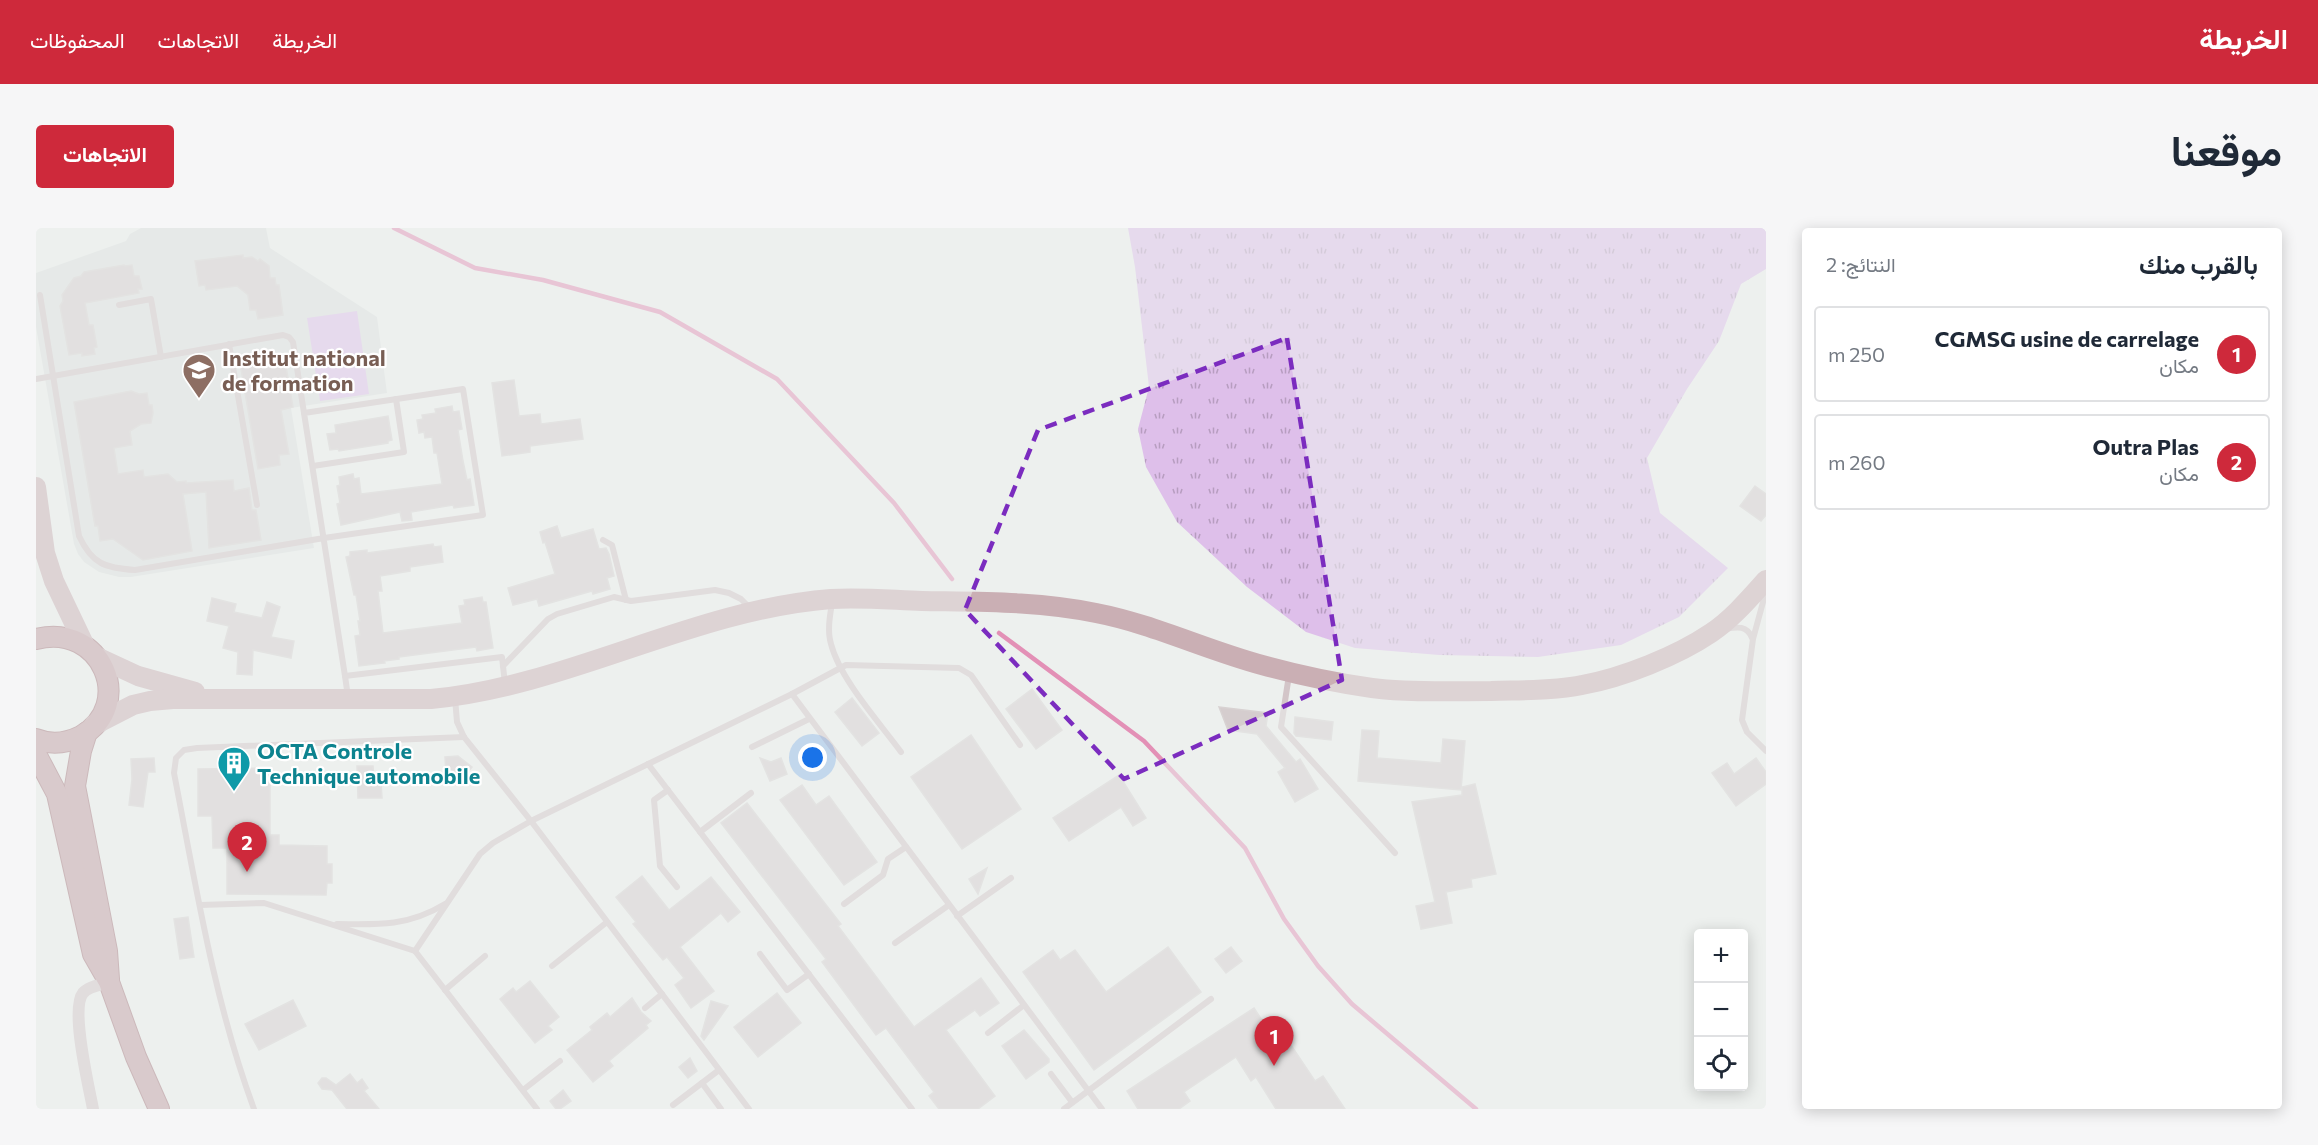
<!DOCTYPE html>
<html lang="ar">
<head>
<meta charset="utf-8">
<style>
	body { margin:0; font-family:Commissioner,Vazirmatn,sans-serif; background:#f6f6f7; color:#1f2937; direction:rtl }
	.controls { position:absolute; right:18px; bottom:18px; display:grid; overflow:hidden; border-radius:6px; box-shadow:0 3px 15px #0003 }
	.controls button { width:54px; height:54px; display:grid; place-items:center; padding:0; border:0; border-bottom:2px solid #e0e1e3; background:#fff; color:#1f2937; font:30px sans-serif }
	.you { position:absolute; left:777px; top:530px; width:21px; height:21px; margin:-15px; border:4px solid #fff; border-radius:50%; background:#1a73e8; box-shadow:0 0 0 9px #1a73e833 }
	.badge { display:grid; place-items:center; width:39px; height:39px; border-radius:50%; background:#ce293b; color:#fff; font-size:20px; font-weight:700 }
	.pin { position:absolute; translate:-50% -50px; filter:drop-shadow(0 2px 3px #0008) }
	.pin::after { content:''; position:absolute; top:32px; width:21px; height:18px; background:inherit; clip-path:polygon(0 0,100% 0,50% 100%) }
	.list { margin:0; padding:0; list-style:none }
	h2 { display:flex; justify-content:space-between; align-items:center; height:78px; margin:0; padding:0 24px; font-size:26px }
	h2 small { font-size:20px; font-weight:400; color:#747a83 }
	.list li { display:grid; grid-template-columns:39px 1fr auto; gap:18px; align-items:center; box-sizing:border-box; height:96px; margin:0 12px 12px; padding:0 12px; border:2px solid #e0e1e3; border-radius:6px }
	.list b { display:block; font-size:22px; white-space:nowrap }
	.list p { margin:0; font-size:20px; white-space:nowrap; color:#747a83 }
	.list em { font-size:20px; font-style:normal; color:#747a83 }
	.icon { flex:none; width:33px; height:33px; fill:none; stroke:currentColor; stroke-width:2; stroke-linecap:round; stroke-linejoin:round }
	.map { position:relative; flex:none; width:1730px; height:881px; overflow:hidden; direction:ltr; border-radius:6px }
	header { display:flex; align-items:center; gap:36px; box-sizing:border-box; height:84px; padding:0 30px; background:#ce293b; color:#fff }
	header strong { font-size:28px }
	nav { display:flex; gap:33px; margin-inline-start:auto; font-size:21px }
	.intro { display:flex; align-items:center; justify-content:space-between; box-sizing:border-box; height:144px; padding:0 36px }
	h1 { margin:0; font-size:42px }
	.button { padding:15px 27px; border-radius:6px; background:#ce293b; color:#fff; font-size:21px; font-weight:700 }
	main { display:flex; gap:36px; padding:0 36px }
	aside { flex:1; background:#fff; border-radius:6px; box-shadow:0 3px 15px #0003 }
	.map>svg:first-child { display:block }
	.education { fill:#dee1e0 }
	.grass { fill:url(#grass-tufts) }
	.pitch { fill:#debfea }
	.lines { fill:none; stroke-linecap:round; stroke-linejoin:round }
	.stream { stroke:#e390b6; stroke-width:4.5 }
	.building { fill:#d5cdce; stroke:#d8d2d2; stroke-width:1.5 }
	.trunk-casing { stroke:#a4757c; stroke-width:22 }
	.service { stroke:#d3c5c8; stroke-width:6 }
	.minor { stroke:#d3c5c8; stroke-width:12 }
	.primary { stroke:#caafb4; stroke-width:20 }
	.trunk { stroke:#c19ca2; stroke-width:20 }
	.marked { fill:none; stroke:#7b2cbf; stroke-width:4.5; stroke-dasharray:12 8; stroke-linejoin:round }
	.labels { text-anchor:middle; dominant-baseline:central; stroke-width:4.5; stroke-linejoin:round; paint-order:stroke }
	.education-label { font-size:22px; font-weight:bold; fill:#785e54; stroke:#fff; text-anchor:start }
	.culture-label { font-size:22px; font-weight:bold; fill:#0d838f; stroke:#fff; text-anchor:start }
</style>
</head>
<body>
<header>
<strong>الخريطة</strong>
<nav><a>الخريطة</a><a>الاتجاهات</a><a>المحفوظات</a></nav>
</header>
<div class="intro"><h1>موقعنا</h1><a class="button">الاتجاهات</a></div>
<main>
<aside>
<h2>بالقرب منك<small>النتائج: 2</small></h2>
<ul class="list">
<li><span class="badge">1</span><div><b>CGMSG usine de carrelage</b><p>مكان</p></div><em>250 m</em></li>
<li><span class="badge">2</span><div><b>Outra Plas</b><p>مكان</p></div><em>260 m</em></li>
</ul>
</aside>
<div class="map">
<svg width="1730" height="881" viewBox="0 0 1730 881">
	<defs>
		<pattern id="grass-tufts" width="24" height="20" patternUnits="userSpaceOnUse" patternTransform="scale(1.5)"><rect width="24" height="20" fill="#debfea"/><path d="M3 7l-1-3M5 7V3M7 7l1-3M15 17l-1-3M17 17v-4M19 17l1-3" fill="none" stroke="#b79dc0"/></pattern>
	</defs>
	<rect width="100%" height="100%" fill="#edf0ee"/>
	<!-- education -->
	<path class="education" d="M 105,0 L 230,0 L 234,20 L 341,89 L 351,165 L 255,180 L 278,320 L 95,349 L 83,349 L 63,344 L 48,334 L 42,326 L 38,316 L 0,99 L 0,45 L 90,13 L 94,6 Z"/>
	<!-- grass -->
	<path class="grass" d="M 1092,0 L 1730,0 L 1730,41 L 1705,56 L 1683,113 L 1651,161 L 1611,230 L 1624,285 L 1692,340 L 1643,389 L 1585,417 L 1502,429 L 1403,427 L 1319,420 L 1270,404 L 1211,359 L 1141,294 L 1110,239 L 1102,201 L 1113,159 L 1099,39 Z"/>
	<!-- pitch -->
	<path class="pitch" d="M 321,83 L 333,166 L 284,173 L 271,90 Z"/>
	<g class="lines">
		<!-- stream -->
		<g class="stream">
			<path d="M 358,0 L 439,40 L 507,52 L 624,84 L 741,151 L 858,275 L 916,351"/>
			<path d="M 963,405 L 1108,513 L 1209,620 L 1248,691 L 1282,738 L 1316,776 L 1440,881"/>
		</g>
	</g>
	<!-- building -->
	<g class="building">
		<path d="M 207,27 L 207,30 L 216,29 L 222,33 L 224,31 L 233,38 L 234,50 L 239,50 L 240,57 L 243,57 L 247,87 L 222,91 L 220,82 L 214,82 L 212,67 L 201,58 L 170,62 L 169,57 L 163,58 L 159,33 Z"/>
		<path d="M 88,37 L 89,38 L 96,37 L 98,48 L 103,48 L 106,61 L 102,61 L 103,65 L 49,75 L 53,97 L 57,97 L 61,119 L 58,120 L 59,126 L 46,128 L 46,125 L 33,127 L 24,78 L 27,73 L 26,67 L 38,50 L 45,48 L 48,44 Z"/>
		<path d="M 248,127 L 257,179 L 245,182 L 253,226 L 243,227 L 244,237 L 222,241 L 204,135 Z"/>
		<path d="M 478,152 L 483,188 L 504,186 L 505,196 L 544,191 L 547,211 L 494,218 L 494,224 L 466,228 L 456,155 Z"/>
		<path d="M 95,163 L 103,166 L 111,165 L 113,177 L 116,177 L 117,185 L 115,195 L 105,196 L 94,203 L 96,217 L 78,220 L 82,246 L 107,242 L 108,249 L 132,246 L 141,254 L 150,253 L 150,255 L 197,252 L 198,263 L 213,260 L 216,282 L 220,282 L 225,312 L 173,320 L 170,264 L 147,266 L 156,323 L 107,332 L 77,311 L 64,313 L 62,298 L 59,298 L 38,174 Z"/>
		<path d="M 416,178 L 417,184 L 423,183 L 426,201 L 422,202 L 427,233 L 431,252 L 434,251 L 438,277 L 418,280 L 417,277 L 375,284 L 376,292 L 366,293 L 364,284 L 305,297 L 301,276 L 304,275 L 301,258 L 304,257 L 303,249 L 317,246 L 318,251 L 323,250 L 325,266 L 406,256 L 401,225 L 398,225 L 396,209 L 389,210 L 388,204 L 383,205 L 381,192 L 387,191 L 386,187 L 400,185 L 399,181 Z"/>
		<path d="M 352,188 L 356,212 L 352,213 L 352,215 L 303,223 L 302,221 L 294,222 L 291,206 L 300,205 L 299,197 Z"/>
		<path d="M 1719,258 L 1730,266 L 1730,287 L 1725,293 L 1704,278 Z"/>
		<path d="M 521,298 L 525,310 L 557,301 L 563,321 L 570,320 L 573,326 L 578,348 L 571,350 L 574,361 L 557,366 L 556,363 L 503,378 L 501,371 L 477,377 L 472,360 L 519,346 L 509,314 L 507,315 L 504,304 Z"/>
		<path d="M 397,316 L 398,319 L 405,318 L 407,334 L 374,339 L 374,343 L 344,348 L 346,363 L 342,363 L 347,405 L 426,395 L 423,378 L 429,377 L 428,372 L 446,369 L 447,374 L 450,374 L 457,420 L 441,423 L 440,419 L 363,429 L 363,431 L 348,433 L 349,435 L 323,438 L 319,408 L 324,407 L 322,393 L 324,393 L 320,367 L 318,367 L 310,329 L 314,328 L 314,324 L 331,322 L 331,325 Z"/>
		<path d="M 176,370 L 200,376 L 198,384 L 226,390 L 231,374 L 244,379 L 235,409 L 258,413 L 255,430 L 217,422 L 216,447 L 201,446 L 202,424 L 187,420 L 193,398 L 171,393 Z"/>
		<path d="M 996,461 L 1026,502 L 1000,521 L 970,481 Z"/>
		<path d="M 816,470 L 843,505 L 826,518 L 799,484 Z"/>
		<path d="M 1183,479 L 1232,485 L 1230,498 L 1260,534 L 1264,531 L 1282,561 L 1259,574 L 1242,544 L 1249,540 L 1221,506 L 1192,502 Z"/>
		<path d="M 1259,489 L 1297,494 L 1295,512 L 1260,508 L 1258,505 Z"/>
		<path d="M 1326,502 L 1343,503 L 1341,530 L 1405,535 L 1407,511 L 1429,513 L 1425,562 L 1322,553 Z"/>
		<path d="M 935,507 L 985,581 L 926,621 L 875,549 Z"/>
		<path d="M 422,528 L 436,539 L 431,545 L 410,546 L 409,529 Z"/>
		<path d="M 118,530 L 119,544 L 112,544 L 107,579 L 93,577 L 96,551 L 95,531 Z"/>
		<path d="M 724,530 L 735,534 L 745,530 L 751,546 L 734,553 Z"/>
		<path d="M 1720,530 L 1730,544 L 1730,556 L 1700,578 L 1676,545 L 1691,535 L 1698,546 Z"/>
		<path d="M 321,538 L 337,538 L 338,551 L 345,554 L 346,570 L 322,570 Z"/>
		<path d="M 234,540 L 234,607 L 243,607 L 243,617 L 291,618 L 291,636 L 296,636 L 296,655 L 291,655 L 290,667 L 191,666 L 191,620 L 177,620 L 176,588 L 162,588 L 162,541 Z"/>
		<path d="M 1083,547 L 1110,590 L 1097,598 L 1085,579 L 1033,613 L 1017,590 Z"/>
		<path d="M 1439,556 L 1460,646 L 1435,651 L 1436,659 L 1410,664 L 1416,695 L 1385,701 L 1380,678 L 1399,674 L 1376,574 L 1426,567 L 1426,559 Z"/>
		<path d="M 766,557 L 780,577 L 793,568 L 841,634 L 808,657 L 744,572 Z"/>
		<path d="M 711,575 L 805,696 L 802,698 L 878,799 L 945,750 L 963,775 L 944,788 L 939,782 L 910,802 L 959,868 L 942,881 L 903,881 L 893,868 L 898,864 L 850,800 L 840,807 L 786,734 L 790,731 L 685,595 Z"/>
		<path d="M 951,640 L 942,666 L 933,651 Z"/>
		<path d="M 606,648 L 633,682 L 675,649 L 704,684 L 692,694 L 685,685 L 644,719 L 678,763 L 655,780 L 639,757 L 648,750 L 631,729 L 627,732 L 597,696 L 600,694 L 580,669 Z"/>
		<path d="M 152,689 L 158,729 L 144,731 L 138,691 Z"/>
		<path d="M 1132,719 L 1165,764 L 1058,842 L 987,744 L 1017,722 L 1024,732 L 1039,722 L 1070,764 Z"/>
		<path d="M 1195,719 L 1206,733 L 1190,745 L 1179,731 Z"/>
		<path d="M 494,753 L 523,789 L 512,798 L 516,802 L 499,815 L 464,771 L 477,760 L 480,764 Z"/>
		<path d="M 741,765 L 765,795 L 722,829 L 698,799 Z"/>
		<path d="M 596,770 L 605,784 L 615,793 L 610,797 L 612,800 L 573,833 L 577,838 L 557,854 L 531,822 L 556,802 L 554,799 L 571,785 L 574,789 Z"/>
		<path d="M 257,772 L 270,798 L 223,822 L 209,796 Z"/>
		<path d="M 675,773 L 692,778 L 668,812 L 665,808 Z"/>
		<path d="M 1218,780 L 1244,820 L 1253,814 L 1279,853 L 1287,848 L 1309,881 L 1240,881 L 1220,849 L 1215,853 L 1200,829 L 1148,864 L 1154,873 L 1143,881 L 1102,881 L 1091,863 Z"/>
		<path d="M 988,802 L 1013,831 L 1013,834 L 990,851 L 966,818 Z"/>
		<path d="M 654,830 L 661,843 L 652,850 L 643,839 Z"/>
		<path d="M 314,846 L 321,855 L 326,851 L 332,860 L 328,863 L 343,881 L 311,881 L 296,862 L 286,861 L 282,855 L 286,850 L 290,850 L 300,857 Z"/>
		<path d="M 527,862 L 535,873 L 524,881 L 520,881 L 514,873 Z"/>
	</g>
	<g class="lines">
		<defs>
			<g id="trunk">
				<path d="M 0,411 C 66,394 100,477 45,508 C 31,515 15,517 0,511"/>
				<path d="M 51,504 L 45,523 L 39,558 L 71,723 L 73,751"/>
				<path d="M 0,526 L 21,566 L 57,726 L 73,754 L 100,829 L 123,881"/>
			</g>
		</defs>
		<!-- trunk casing -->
		<use href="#trunk" class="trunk-casing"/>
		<!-- service -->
		<g class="service">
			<path d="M 4,67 L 43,308 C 56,336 69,340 99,342 L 288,310 L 447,287 L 427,161 L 268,185 L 309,448 L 466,429 L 469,456"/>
			<path d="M 83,77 L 115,71 L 125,129"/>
			<path d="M 193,116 L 221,277"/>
			<path d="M 0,151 L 247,107 L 253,109 L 257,114 L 268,185"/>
			<path d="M 277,238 L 368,224 L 360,171"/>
			<path d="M 567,312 L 576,317 L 590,372"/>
			<path d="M 1730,363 L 1717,411 L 1706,492 L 1711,504 L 1730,523"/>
			<path d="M 796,375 C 794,387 791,403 795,416 C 804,451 843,494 865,524"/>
			<path d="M 1689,401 C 1701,399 1711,397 1716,410"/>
			<path d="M 467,438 L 512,391 L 521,386 L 578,369 L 595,373 L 679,362 L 693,365 L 705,371 L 714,380"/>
			<path d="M 1253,447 L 1245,499 L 1359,625"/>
			<path d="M 309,448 L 312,469"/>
			<path d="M 756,466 L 1066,881"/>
			<path d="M 419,470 L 421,494 L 428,509 L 495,593 L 713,881"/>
			<path d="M 716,519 L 773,491"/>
			<path d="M 612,536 L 876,881"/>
			<path d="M 632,562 L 618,572 L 624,638 L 641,659"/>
			<path d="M 664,604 L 715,565"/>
			<path d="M 808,676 L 847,647 L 852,631 L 870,619"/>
			<path d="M 164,677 L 228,675 L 379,723 L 501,881"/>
			<path d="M 921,688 L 975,650"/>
			<path d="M 301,696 C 343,697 373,698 409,676"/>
			<path d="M 859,715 L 913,677"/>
			<path d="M 379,723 L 444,626 L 457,615 L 495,593 L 756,466 L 810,437 L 923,440 L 935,447 L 984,517"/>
			<path d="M 724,726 L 751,762 L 773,746"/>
			<path d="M 516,738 L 571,694"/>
			<path d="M 409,762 L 449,728"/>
			<path d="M 609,780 L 626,766"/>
			<path d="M 952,805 L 988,777"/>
			<path d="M 1015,846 L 1036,874"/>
			<path d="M 666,855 L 685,881"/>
			<path d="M 487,862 L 524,833"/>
			<path d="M 637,877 L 683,842"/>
			<path d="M 218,881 C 178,773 160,658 138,545 L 140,530 L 148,522 L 161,520 L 428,509"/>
			<path d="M 1028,881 L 1175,771"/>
		</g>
		<!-- minor -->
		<path class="minor" d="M 57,881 C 53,859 34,781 47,765 C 53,758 65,757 73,754"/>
		<!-- primary -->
		<g class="primary">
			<path d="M 0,259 L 9,325 L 18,353 L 48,416"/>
			<path d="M 61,429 L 102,448 L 159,464"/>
			<path d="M 58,497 L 97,477 L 114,473 L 137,471 L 395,471 C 533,458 656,382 795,371 C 824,369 856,372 886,373 C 944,374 1002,373 1060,385 C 1117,396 1170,422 1226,437 C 1262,447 1300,455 1336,460 C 1375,465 1416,463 1455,463 C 1484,462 1517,463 1546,457 C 1586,450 1641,428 1675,405 C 1696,391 1713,371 1730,352"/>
		</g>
		<!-- trunk -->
		<use href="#trunk" class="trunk"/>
	</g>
	<!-- marked area -->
	<path d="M0 0H1730V881H0ZM 1251,110 L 1306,452 L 1088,551 L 929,382 L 1002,202 Z" fill="#edf0ee" fill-opacity=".55" fill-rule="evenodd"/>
	<path class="marked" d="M 1251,110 L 1306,452 L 1088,551 L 929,382 L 1002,202 Z"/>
	<!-- icons -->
	<defs>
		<symbol id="university-pin" viewBox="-11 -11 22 30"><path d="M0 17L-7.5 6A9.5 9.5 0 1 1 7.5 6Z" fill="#8d6e63" stroke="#fff"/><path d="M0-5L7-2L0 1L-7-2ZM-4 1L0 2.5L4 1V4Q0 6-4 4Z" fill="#fff"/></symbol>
		<symbol id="building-pin" viewBox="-11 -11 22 30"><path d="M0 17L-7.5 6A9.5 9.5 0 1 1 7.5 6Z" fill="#0f9aa8" stroke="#fff"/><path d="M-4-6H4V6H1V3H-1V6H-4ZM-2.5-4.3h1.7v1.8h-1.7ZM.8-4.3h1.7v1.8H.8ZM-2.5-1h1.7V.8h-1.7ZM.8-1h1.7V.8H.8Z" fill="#fff"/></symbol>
	</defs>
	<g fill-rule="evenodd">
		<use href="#university-pin" x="144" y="123" width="38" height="52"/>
		<use href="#building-pin" x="179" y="516" width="38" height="52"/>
	</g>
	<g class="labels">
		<!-- education labels -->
		<g class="education-label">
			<text x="186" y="129">Institut national<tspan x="186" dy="25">de formation</tspan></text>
		</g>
		<!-- culture labels -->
		<g class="culture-label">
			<text x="221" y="522">OCTA Controle<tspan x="221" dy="25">Technique automobile</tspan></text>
		</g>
	</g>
</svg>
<div class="controls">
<button>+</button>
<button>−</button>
<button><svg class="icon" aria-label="locate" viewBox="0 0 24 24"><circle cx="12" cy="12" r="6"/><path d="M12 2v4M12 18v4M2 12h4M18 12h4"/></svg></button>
</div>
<div class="you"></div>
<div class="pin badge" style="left:1238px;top:838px">1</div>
<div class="pin badge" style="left:211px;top:644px">2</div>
</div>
</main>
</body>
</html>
